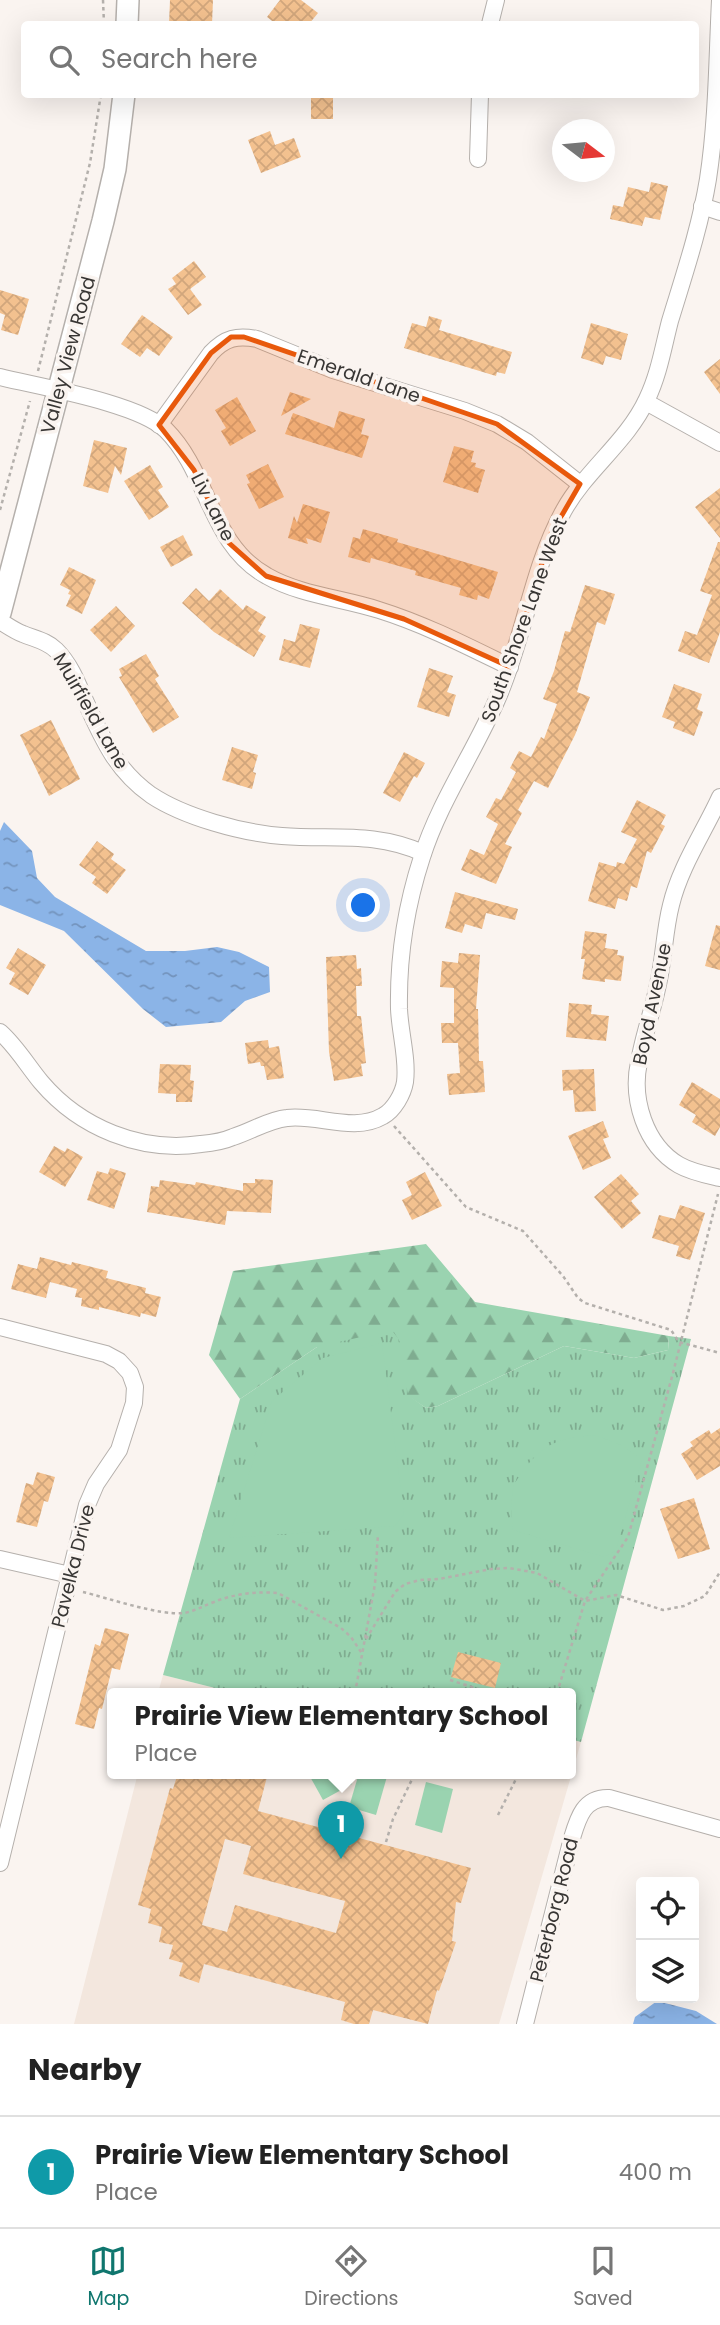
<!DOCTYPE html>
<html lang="en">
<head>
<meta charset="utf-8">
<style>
	body { margin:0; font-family:Poppins,sans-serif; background:#f6f6f6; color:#222 }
	.controls { position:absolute; right:21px; bottom:21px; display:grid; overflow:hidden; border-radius:7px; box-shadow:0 7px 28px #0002 }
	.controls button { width:63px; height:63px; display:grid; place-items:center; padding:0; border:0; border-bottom:2px solid #e0e0e0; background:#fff; color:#222; font:35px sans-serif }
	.compass { position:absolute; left:552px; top:119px; width:63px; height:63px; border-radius:50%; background:#fff; box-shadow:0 7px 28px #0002; rotate:106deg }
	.you { position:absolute; left:364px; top:906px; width:24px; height:24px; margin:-18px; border:5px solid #fff; border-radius:50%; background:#1a73e8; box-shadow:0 0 0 10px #1a73e833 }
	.badge { display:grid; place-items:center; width:46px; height:46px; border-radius:50%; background:#0f766e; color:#fff; font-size:23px; font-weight:700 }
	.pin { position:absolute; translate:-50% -58px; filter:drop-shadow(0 2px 4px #0008) }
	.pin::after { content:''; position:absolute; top:37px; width:24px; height:21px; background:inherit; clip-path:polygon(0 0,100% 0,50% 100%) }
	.popup { position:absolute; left:107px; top:1688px; width:469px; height:91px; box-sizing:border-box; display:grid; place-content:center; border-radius:7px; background:#fff; filter:drop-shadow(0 2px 5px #0005); font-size:23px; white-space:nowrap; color:#767676 }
	.popup b { font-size:26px; color:#222 }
	.popup::after { content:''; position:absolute; left:50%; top:100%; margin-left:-14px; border:14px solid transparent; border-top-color:#fff }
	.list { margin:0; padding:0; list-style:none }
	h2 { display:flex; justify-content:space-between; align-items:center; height:91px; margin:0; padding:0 28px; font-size:30px }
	h2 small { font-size:23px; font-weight:400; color:#767676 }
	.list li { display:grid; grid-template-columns:46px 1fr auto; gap:21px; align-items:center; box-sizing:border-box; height:112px; padding:0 28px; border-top:2px solid #e0e0e0 }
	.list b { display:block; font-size:26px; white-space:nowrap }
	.list p { margin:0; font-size:23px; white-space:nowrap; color:#767676 }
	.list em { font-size:23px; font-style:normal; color:#767676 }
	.icon { flex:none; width:38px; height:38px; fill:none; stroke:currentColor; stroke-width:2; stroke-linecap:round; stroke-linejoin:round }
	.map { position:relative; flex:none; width:720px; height:2024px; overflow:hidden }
	.search { position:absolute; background:#fff; box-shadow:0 7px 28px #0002; left:21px; right:21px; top:21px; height:77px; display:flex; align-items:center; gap:18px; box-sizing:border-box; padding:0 24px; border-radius:7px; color:#767676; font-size:26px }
	.sheet { height:203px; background:#fff }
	nav { display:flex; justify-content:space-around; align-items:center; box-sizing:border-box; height:98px; border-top:2px solid #e0e0e0; background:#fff; font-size:19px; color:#767676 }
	nav a { display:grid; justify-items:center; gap:4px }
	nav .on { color:#0f766e }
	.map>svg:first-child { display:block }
	.built { fill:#f3e7de }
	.forest { fill:url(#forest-firs) }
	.park { fill:url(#park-tufts) }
	.pitch { fill:#9ad3b0 }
	.water { fill:url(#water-ripples) }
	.building { fill:url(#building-cross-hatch); fill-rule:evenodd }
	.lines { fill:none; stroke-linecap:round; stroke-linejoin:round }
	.street-casing { stroke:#b5b0ac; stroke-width:18 }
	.secondary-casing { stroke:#b5b0ac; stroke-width:24 }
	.path { stroke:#b4b0ac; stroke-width:2.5; stroke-dasharray:3.5 3.5; stroke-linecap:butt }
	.street { stroke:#fff; stroke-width:16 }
	.secondary { stroke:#fff; stroke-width:21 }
	.marked { fill:#e8590c; fill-opacity:0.2; stroke:#e8590c; stroke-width:5; stroke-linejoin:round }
	.labels { text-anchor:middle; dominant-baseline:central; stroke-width:7; stroke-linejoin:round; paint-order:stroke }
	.street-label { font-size:19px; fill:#383634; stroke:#faf4f0 }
</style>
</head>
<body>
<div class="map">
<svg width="720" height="2024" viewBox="0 0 720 2024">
	<defs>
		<pattern id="forest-firs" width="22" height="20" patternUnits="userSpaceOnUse" patternTransform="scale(1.75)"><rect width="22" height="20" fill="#9ad3b0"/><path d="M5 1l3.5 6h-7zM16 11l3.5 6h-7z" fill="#7fac90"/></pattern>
		<pattern id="park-tufts" width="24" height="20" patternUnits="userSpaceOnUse" patternTransform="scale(1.75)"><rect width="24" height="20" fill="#9ad3b0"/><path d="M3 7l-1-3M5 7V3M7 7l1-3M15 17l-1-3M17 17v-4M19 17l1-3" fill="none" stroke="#7fac90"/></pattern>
		<pattern id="water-ripples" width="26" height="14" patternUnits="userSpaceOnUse" patternTransform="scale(1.75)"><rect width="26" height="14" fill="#8bb4e7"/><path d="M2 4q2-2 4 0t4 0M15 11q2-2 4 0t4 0" fill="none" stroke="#7393bc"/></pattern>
		<pattern id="building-cross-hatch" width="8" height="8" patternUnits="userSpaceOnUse" patternTransform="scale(1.75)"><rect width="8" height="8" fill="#f3c18f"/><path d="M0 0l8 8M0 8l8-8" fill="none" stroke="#d1a67c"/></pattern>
	</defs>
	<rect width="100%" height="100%" fill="#faf4f0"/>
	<!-- built -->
	<g class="built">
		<path d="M 163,1675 L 235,1693 L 158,1693 Z"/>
		<path d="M 570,1739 L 581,1742 L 499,2024 L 74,2024 L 138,1773 L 570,1773 Z"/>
	</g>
	<!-- forest -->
	<path class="forest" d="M 426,1244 L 475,1302 L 669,1336 L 668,1350 L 634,1358 L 564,1346 L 438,1406 L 426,1408 L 408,1396 L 317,1347 L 240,1399 L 209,1355 L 233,1271 Z"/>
	<!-- park -->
	<path class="park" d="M 387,1331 L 393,1332 L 398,1338 L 408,1395 L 426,1408 L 438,1406 L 564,1346 L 634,1358 L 668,1350 L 669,1336 L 691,1339 L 581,1742 L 570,1739 L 570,1693 L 235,1693 L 163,1675 L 240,1399 L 317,1347 Z"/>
	<!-- pitch -->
	<g class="pitch">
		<path d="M 382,1343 L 404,1514 L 395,1526 L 229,1538 L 272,1401 L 323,1358 Z"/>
		<path d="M 595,1435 L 621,1445 L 642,1459 L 616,1550 L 604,1557 L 513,1530 C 512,1516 510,1500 514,1485 C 516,1480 520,1476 523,1471 C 544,1442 561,1438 595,1435 Z"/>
		<path d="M 308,1773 L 346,1773 L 352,1784 L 323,1800 Z"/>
		<path d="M 359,1773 L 388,1773 L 376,1815 L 349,1807 Z"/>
		<path d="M 426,1782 L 453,1789 L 442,1833 L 415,1825 Z"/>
	</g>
	<!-- water -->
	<g class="water">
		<path d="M 4,822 L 32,851 L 37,878 L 55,897 L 146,951 L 185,951 L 217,947 L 239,952 L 269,967 L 270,992 L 245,1001 L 221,1022 L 166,1027 L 143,1009 L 64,931 L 0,905 L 0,831 Z"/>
		<path d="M 657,2001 L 696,2011 L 717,2024 L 633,2024 L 635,2017 Z"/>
	</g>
	<!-- building -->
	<g class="building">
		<path d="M 170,0 L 213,0 L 212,24 L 169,24 Z"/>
		<path d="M 280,0 L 301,0 L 318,13 L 309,24 L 276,24 L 267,17 Z"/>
		<rect x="311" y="94" width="22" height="25"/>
		<path d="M 270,131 L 275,145 L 294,138 L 301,157 L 261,173 L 248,140 Z"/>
		<path d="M 651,182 L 668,186 L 660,220 L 645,217 L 642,226 L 610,219 L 613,205 L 623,207 L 628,187 L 649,192 Z"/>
		<path d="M 194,261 L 206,277 L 190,289 L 202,305 L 188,315 L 168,289 L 176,284 L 172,278 Z"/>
		<path d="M 0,290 L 29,299 L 18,335 L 1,330 L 5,315 L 0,313 Z"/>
		<path d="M 142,315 L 173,337 L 159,356 L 147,348 L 140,357 L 121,344 Z"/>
		<path d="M 429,316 L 442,320 L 439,330 L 512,352 L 505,374 L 497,372 L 496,376 L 404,348 L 412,323 L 426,327 Z"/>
		<path d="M 591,323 L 628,334 L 621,360 L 606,356 L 603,365 L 581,358 Z"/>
		<path d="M 720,359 L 720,394 L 704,372 Z"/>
		<path d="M 290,392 L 311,399 L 281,416 Z"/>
		<path d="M 237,397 L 256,431 L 230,446 L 221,431 L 226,428 L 215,410 Z"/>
		<path d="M 339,411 L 365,419 L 361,434 L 369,436 L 362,458 L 285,434 L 293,413 L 334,428 Z"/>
		<path d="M 94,440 L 127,448 L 121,475 L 115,466 L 108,493 L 83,486 Z"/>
		<path d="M 454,446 L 474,451 L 471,462 L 476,463 L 475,467 L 485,470 L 478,493 L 443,482 Z"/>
		<path d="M 268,464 L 284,497 L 259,509 L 247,484 L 250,483 L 246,475 Z"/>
		<path d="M 150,465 L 163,487 L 158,490 L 169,507 L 149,520 L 124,481 Z"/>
		<path d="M 720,488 L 720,538 L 695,507 Z"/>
		<path d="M 303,504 L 330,512 L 321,543 L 306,538 L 308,544 L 288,538 L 294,516 L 297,523 Z"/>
		<path d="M 363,529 L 398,539 L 397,542 L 498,572 L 489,599 L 478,595 L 477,600 L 459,595 L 461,588 L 415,575 L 416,571 L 371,558 L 370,563 L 348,557 L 353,537 L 360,539 Z"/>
		<path d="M 183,535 L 193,555 L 171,567 L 160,547 Z"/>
		<path d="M 718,542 L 720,542 L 720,632 L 709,663 L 678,651 L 685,631 L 697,635 L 712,595 L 700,591 Z"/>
		<path d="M 69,567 L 96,580 L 82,614 L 66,606 L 71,595 L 68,594 L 70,590 L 60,585 Z"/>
		<path d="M 585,585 L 615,594 L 605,625 L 597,622 L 577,692 L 590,697 L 575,735 L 548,788 L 534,781 L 518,810 L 522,813 L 505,844 L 512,847 L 496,884 L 461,870 L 470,849 L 484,855 L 498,824 L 486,817 L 496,798 L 501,800 L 516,772 L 510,768 L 519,751 L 531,757 L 541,737 L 544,739 L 557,704 L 543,699 L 554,671 L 565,631 L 570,632 Z"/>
		<path d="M 196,588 L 209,601 L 220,589 L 243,610 L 246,605 L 266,617 L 258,631 L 266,636 L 254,657 L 214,632 L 182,603 Z"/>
		<path d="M 116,606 L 135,626 L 111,652 L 90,630 Z"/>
		<path d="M 300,624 L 320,629 L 310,668 L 279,660 L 284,639 L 295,642 Z"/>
		<path d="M 146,654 L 159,676 L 155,679 L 179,717 L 153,733 L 119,677 L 122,676 L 119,669 Z"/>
		<path d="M 429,668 L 453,676 L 447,692 L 456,695 L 449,717 L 417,707 Z"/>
		<path d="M 674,684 L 702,694 L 697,709 L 703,712 L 694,736 L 673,728 L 675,722 L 662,717 Z"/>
		<path d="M 51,720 L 80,779 L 49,796 L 20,735 Z"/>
		<path d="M 232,747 L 258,755 L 253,772 L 256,773 L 252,789 L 222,780 Z"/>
		<path d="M 404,752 L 425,763 L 417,778 L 414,776 L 400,802 L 383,793 Z"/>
		<path d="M 637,800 L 666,815 L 661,824 L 665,826 L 651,853 L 647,851 L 637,888 L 631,886 L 627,901 L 618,898 L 615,909 L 588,901 L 599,862 L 616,867 L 617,862 L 624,864 L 637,839 L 621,832 Z"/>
		<path d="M 97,841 L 114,854 L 111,859 L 126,870 L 107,894 L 92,883 L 96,877 L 79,865 Z"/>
		<path d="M 455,892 L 518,909 L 515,920 L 486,913 L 482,929 L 465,924 L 462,933 L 445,928 Z"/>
		<path d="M 716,925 L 720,926 L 720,970 L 705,966 Z"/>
		<path d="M 585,931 L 607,934 L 605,948 L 618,950 L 617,955 L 624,956 L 621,981 L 605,979 L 605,982 L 582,979 L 585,959 L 581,959 Z"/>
		<path d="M 18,948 L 46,965 L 28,995 L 9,984 L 15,973 L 6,968 Z"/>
		<path d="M 459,953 L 480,955 L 476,1009 L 478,1009 L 479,1061 L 483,1061 L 485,1092 L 449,1095 L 447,1074 L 460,1073 L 458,1043 L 442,1043 L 441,1023 L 454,1023 L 454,988 L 440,987 L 442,961 L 458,963 Z"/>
		<path d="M 356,955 L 357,969 L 361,968 L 362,986 L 356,986 L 357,1016 L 361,1016 L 366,1063 L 361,1064 L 363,1076 L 334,1081 L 329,1052 L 326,957 Z"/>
		<path d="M 569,1003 L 592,1005 L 591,1014 L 609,1016 L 606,1041 L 566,1037 Z"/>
		<path d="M 268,1040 L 269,1048 L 279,1046 L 284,1078 L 267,1080 L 264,1066 L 261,1066 L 260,1062 L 248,1064 L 245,1043 Z"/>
		<path d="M 160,1064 L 191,1065 L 190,1080 L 194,1081 L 192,1102 L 176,1102 L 176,1094 L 158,1093 Z"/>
		<path d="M 594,1069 L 596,1111 L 575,1112 L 573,1090 L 563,1091 L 562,1070 Z"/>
		<path d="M 692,1082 L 720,1099 L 720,1127 L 715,1136 L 692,1122 L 696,1115 L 679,1105 Z"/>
		<path d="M 603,1121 L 609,1137 L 603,1139 L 611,1158 L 583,1170 L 568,1136 Z"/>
		<path d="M 54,1146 L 65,1152 L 67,1148 L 83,1157 L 65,1187 L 39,1172 Z"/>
		<path d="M 110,1168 L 126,1173 L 114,1209 L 87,1200 L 97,1171 L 108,1174 Z"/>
		<path d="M 425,1172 L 442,1206 L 412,1220 L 402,1200 L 412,1195 L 406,1182 Z"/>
		<path d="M 621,1174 L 639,1194 L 631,1201 L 641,1213 L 622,1229 L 594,1197 Z"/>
		<path d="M 255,1179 L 273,1180 L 271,1213 L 227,1211 L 225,1225 L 147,1212 L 151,1186 L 159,1187 L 160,1180 L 195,1185 L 196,1182 L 243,1191 L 243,1183 L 255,1183 Z"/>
		<path d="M 680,1205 L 705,1213 L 690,1260 L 676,1256 L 679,1246 L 652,1238 L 659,1215 L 675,1219 Z"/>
		<path d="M 40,1257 L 71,1265 L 72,1262 L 108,1271 L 106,1278 L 146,1288 L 145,1293 L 161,1297 L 156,1317 L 141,1313 L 140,1317 L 99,1307 L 99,1310 L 81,1306 L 82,1298 L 75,1297 L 77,1289 L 50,1282 L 46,1298 L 11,1289 L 18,1264 L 37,1269 Z"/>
		<path d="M 720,1428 L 720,1466 L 697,1480 L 681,1454 L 693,1446 L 690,1442 L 709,1430 L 711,1434 Z"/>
		<path d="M 37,1472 L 55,1477 L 48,1502 L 44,1501 L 37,1527 L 16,1522 L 26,1483 L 33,1485 Z"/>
		<path d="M 694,1498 L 710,1549 L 678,1559 L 660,1509 Z"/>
		<path d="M 105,1628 L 129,1634 L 120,1670 L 112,1668 L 102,1709 L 99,1708 L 94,1729 L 75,1724 L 95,1644 L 100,1646 Z"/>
		<path d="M 458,1652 L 501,1663 L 495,1688 L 451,1677 Z"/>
		<path d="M 178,1773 L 268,1773 L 258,1811 L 471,1868 L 461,1903 L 456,1902 L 452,1941 L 456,1942 L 439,1991 L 437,1990 L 428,2024 L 373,2010 L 369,2024 L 354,2024 L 341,2020 L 345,2002 L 204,1964 L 199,1983 L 179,1976 L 183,1963 L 169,1959 L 173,1945 L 159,1942 L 162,1927 L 148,1923 L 151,1909 L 138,1905 L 170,1788 L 173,1789 ZM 225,1839 L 251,1846 L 243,1874 L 345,1901 L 336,1933 L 235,1905 L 227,1932 L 202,1925 Z"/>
	</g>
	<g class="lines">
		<defs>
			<g id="street">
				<path d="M 490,24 L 496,0"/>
				<path d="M 478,159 L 480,94"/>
				<path d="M 702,206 L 720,212"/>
				<path d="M 0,377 C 40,387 138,403 166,430 C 209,473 210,545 267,576 C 300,595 342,598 379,610 C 424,624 467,646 510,667"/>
				<path d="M 646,402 L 720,443"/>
				<path d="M 159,425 L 211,353 C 225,338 237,335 257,339 L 333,370 L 465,411 L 497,424 L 527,442 L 580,484"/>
				<path d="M 0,621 C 8,626 15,631 23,634 C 35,639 47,641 56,650 C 69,663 76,679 83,696 C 101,735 114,769 151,795 C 184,817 242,833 282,836 C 332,840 374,831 423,853"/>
				<path d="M 720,797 C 704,832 680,867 671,905 C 664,932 664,961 657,989 C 652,1013 643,1037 639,1062 C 631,1099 645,1145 679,1165 C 691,1172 707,1175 720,1178"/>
				<path d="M 0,1032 C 16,1046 27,1065 41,1082 C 80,1128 141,1153 201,1144 C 212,1143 224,1141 233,1137 C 252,1131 268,1120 287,1118 C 318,1114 354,1133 383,1116 C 394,1110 403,1094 405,1082 C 408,1059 400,1033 399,1009 C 398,957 406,906 422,857 C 440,800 476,750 499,695 C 525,634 532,568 564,510 C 587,469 627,442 647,399 C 659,374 663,348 670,321 C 684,275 700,228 708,179 C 717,120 717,60 720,0"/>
				<path d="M 0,1327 L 106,1354 L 119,1361 L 130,1373 L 135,1387 L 134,1403 L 119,1450 L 96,1484 L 87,1505 L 0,1863"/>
				<path d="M 0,1559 L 70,1575"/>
				<path d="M 525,2024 L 572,1838 C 578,1818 584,1797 609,1798 L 720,1829"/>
			</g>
			<g id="secondary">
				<path d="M 127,24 L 128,0"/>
				<path d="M 0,613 L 103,221 L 115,169 L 124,94"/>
			</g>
		</defs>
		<!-- street casing -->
		<use href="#street" class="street-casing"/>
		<!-- secondary casing -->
		<use href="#secondary" class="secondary-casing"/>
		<!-- path -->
		<g class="path">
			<path d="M 103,0 L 104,24"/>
			<path d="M 38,371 L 90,163 L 101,94"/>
			<path d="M 0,510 L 30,401"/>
			<path d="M 394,1126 L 466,1207 L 523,1231 L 563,1276 L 578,1298 L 585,1303 L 671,1330 L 679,1342 L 720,1353"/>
			<path d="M 83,1592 C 108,1598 160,1616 184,1613 C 195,1611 203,1606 214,1602 C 233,1594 258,1591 278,1593 L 341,1628 L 351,1637 L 363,1655"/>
			<path d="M 366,1639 L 395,1592 L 405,1584 L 420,1580 L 439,1579 L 491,1569 L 509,1568 L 537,1573 L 585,1601 L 616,1595 L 663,1610 L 684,1606 L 705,1596 L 720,1572"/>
			<path d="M 450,1680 L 491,1693"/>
			<path d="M 355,1693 L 375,1584 L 378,1534"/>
			<path d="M 557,1693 L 585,1601 L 628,1537 L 673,1373 L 718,1194"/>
			<path d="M 498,1815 L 519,1773"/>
			<path d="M 386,1842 L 393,1819 L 415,1773"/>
		</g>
		<!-- street -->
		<use href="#street" class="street"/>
		<!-- secondary -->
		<use href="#secondary" class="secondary"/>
	</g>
	<!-- marked area -->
	<path class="marked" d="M 231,337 L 244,337 L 497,424 L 580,484 L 551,534 L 510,667 L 404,619 L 266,576 L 229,543 L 194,470 L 159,425 L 211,353 Z"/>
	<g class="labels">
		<!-- street labels -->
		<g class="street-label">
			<text transform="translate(68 355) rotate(-75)">Valley View Road</text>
			<text transform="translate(359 376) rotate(19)">Emerald Lane</text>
			<text transform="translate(213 507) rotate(63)">Liv Lane</text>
			<text transform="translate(524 620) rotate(-70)">South Shore Lane West</text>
			<text transform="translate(91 711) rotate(60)">Muirfield Lane</text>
			<text transform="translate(652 1004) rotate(-78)">Boyd Avenue</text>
			<text transform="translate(73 1566) rotate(-76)">Pavelka Drive</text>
			<text transform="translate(554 1910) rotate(-76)">Peterborg Road</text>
		</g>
	</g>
</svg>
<div class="controls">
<button><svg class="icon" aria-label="locate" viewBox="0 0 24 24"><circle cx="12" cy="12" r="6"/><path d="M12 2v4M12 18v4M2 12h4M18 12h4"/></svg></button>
<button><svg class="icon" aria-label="layers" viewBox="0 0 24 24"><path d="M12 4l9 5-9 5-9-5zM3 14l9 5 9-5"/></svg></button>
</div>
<svg class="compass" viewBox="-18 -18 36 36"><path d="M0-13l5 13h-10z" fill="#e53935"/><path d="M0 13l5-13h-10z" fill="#767676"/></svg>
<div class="you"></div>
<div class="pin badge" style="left:341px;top:1859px;background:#0f9aa8">1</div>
<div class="popup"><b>Prairie View Elementary School</b>Place</div>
<div class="search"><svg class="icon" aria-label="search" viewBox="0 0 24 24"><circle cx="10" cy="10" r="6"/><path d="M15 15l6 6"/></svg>Search here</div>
</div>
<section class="sheet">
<h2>Nearby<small></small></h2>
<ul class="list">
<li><span class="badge" style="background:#0f9aa8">1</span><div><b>Prairie View Elementary School</b><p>Place</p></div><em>400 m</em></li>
</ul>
</section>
<nav>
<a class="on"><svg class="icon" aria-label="map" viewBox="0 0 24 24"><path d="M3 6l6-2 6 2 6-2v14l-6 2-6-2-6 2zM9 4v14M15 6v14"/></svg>Map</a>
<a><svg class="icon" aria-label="directions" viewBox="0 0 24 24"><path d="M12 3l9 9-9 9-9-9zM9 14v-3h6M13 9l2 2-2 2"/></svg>Directions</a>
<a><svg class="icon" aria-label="saved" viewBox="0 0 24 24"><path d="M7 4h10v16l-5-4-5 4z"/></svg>Saved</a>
</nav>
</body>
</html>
